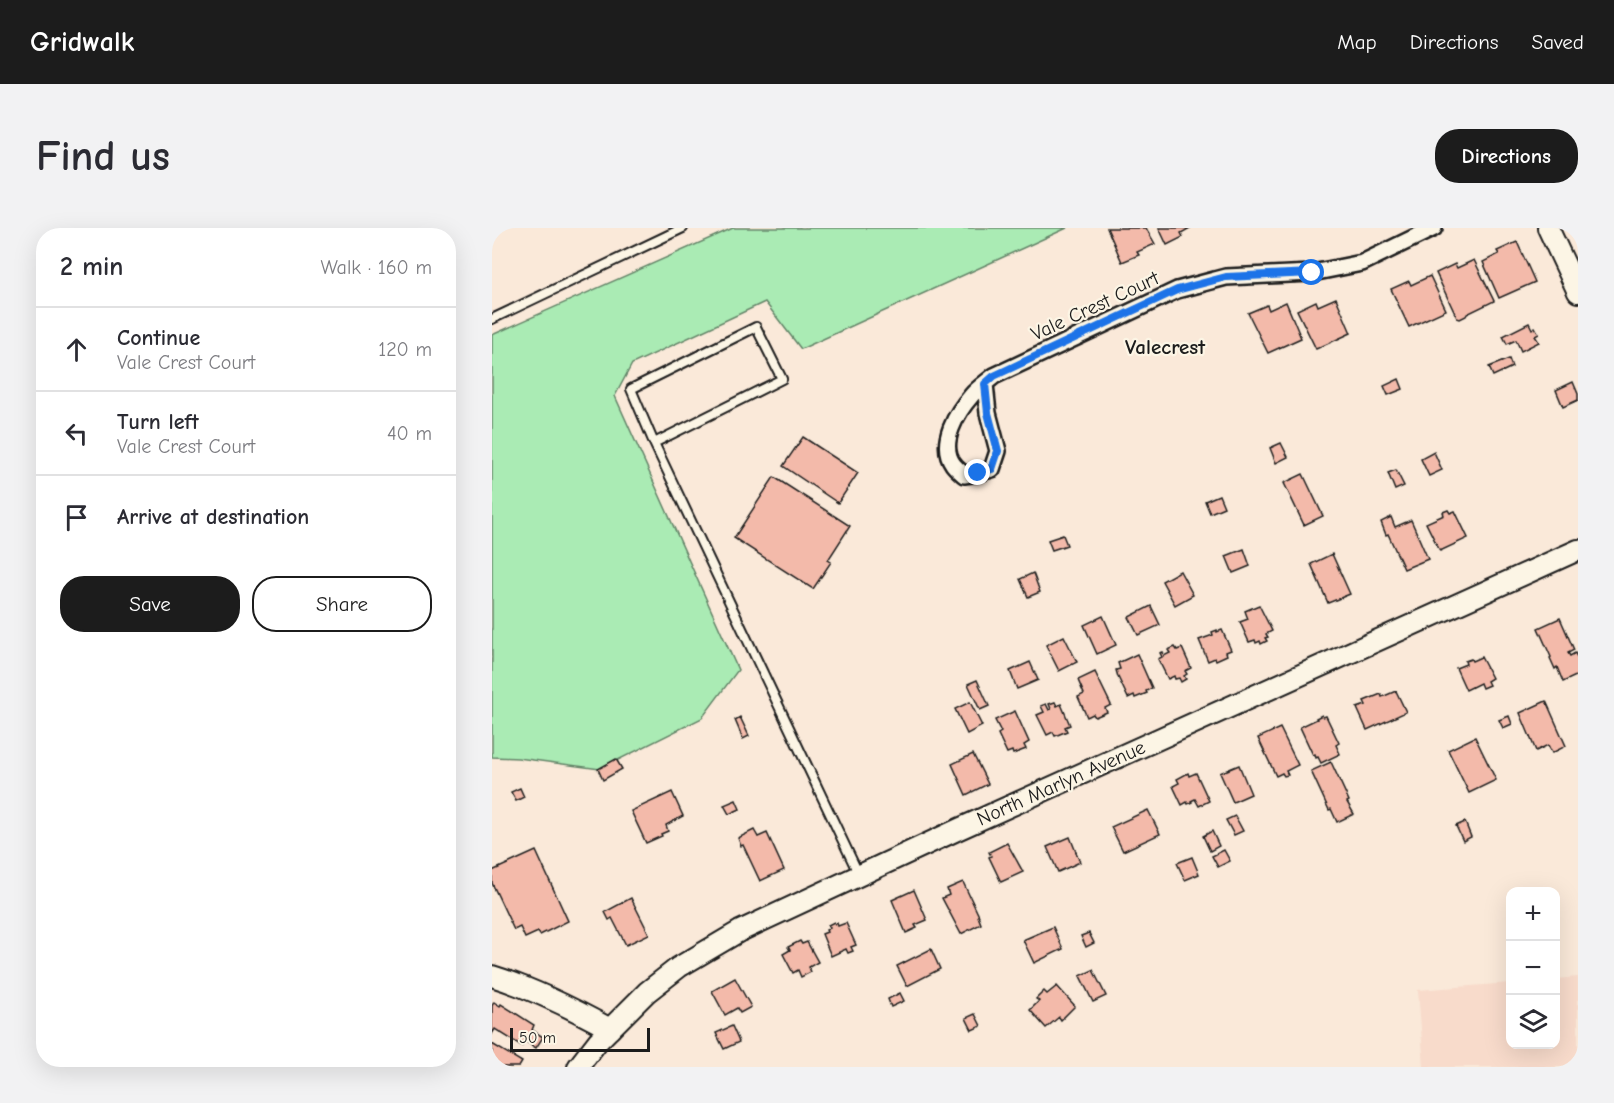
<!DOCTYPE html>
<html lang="en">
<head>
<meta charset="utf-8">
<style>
	body { margin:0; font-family:"Comic Neue",sans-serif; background:#f2f2f3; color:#2b2b33 }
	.controls { position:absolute; right:18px; bottom:18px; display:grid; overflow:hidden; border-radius:12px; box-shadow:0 6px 24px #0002 }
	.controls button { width:54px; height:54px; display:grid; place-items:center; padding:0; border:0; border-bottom:2px solid #e1e1e2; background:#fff; color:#2b2b33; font:30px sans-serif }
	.scale { position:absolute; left:18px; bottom:15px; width:140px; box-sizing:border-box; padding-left:6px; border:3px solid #1c1c1c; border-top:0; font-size:16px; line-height:21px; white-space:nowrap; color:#1c1c1c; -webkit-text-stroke:4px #fcf5e5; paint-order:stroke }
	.stop { position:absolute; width:18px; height:18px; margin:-14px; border:4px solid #1a73e8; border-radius:50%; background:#fff }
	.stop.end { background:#1a73e8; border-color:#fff; box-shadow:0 2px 6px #0008 }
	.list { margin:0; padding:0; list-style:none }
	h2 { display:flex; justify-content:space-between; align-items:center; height:78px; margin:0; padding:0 24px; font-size:26px }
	h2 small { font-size:20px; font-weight:400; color:#7c7c81 }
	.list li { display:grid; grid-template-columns:39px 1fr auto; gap:18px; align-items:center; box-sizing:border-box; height:84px; padding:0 24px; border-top:2px solid #e1e1e2 }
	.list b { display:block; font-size:22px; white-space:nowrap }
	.list p { margin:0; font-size:20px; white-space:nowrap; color:#7c7c81 }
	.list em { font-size:20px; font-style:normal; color:#7c7c81 }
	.actions { display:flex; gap:12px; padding:18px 24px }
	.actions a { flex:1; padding:14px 0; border:2px solid #1c1c1c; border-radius:24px; text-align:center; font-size:21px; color:#1c1c1c }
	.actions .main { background:#1c1c1c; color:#fff }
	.icon { flex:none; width:33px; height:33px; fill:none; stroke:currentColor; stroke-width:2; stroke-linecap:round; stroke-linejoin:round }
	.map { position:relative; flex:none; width:1086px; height:839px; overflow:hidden; border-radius:24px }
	header { display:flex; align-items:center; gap:36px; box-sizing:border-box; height:84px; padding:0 30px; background:#1c1c1c; color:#fff }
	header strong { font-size:28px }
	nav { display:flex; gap:33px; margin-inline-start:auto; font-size:21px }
	.intro { display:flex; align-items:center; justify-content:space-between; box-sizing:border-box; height:144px; padding:0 36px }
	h1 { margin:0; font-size:42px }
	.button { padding:15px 27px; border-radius:24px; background:#1c1c1c; color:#fff; font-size:21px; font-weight:700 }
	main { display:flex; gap:36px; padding:0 36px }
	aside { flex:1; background:#fff; border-radius:24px; box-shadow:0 6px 24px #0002 }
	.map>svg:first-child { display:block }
	.built { fill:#f8dbcb }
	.green { fill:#aaebb4; stroke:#638468; stroke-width:1.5 }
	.building { fill:#f3baaa; stroke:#1c1c1c; stroke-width:1.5 }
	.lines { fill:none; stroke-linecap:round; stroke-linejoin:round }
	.service-casing { stroke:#1c1c1c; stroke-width:12 }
	.minor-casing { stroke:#1c1c1c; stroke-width:20 }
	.tertiary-casing { stroke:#1c1c1c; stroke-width:24 }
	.service { stroke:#fcf5e5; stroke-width:8 }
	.minor { stroke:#fcf5e5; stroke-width:15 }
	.tertiary { stroke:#fcf5e5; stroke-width:20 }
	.route { stroke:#1a73e8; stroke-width:8 }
	.labels { text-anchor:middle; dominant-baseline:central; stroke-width:4.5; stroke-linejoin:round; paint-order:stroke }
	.street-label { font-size:20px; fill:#1c1c1c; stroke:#fcf5e5 }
	.neighbourhood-label { font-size:21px; font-weight:bold; fill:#1c1c1c; stroke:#fcf5e5 }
</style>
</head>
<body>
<header>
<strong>Gridwalk</strong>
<nav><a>Map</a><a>Directions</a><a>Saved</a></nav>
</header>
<div class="intro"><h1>Find us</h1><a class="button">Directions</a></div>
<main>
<aside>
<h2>2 min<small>Walk · 160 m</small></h2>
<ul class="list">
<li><svg class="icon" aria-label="ahead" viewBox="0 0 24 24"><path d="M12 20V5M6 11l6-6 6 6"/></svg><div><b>Continue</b><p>Vale Crest Court</p></div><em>120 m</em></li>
<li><svg class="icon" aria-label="left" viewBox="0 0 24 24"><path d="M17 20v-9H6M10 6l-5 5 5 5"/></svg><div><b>Turn left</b><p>Vale Crest Court</p></div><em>40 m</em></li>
<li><svg class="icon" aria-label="arrive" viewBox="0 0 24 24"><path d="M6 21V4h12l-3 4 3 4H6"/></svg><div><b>Arrive at destination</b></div></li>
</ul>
<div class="actions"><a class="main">Save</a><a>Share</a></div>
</aside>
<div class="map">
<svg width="1086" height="839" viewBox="0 0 1086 839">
	<rect width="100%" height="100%" fill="#fae9d9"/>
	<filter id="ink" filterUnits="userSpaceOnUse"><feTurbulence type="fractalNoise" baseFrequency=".0167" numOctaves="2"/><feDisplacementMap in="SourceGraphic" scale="12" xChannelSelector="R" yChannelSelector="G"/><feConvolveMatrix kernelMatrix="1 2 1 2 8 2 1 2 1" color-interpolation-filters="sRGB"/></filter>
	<g filter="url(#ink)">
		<!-- built -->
		<path class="built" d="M 1086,749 L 1086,839 L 932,839 L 926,762 L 1018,755 L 1018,816 L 1064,816 L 1064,751 Z"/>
		<!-- green -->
		<path class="green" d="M 241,0 L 575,0 L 309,121 L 273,74 L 140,136 L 123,168 L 246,442 L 210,490 L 108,541 L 26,530 L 0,529 L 0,107 Z"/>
		<!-- building -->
		<g class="building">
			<path d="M 615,0 L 654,0 L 663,16 L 645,24 L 647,27 L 630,34 Z"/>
			<path d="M 667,0 L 698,0 L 689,5 L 691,9 L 675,17 Z"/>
			<path d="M 1025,14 L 1043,54 L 1007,70 L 991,34 L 1007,26 L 1005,23 Z"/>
			<path d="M 982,32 L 1002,73 L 975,86 L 974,88 L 968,91 L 965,90 L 944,45 L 963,36 L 965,40 Z"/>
			<path d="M 938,48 L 954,82 L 917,99 L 899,61 L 917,53 L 919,57 Z"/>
			<path d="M 844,70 L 859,105 L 824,121 L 805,82 L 824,73 L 826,78 Z"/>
			<path d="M 794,74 L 809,110 L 776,125 L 756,85 L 775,77 L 777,82 Z"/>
			<path d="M 1037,95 L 1040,101 L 1043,99 L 1047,106 L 1043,108 L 1047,114 L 1029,123 L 1024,112 L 1015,116 L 1011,108 Z"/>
			<path d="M 1017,131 L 1020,139 L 1001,148 L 997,139 Z"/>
			<path d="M 907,151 L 911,161 L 896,167 L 892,158 Z"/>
			<path d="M 1081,154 L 1086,166 L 1086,172 L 1071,179 L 1064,162 Z"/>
			<path d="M 311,209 L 366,245 L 346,275 L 291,238 Z"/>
			<path d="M 789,215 L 796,229 L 784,235 L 778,220 Z"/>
			<path d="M 942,224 L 950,242 L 937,248 L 929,231 Z"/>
			<path d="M 904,242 L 912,258 L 903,262 L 896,245 Z"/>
			<path d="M 811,246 L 831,288 L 812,297 L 792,255 Z"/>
			<path d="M 282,249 L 358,298 L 336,332 L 339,334 L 321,361 L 242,310 Z"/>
			<path d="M 727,267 L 732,279 L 718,285 L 713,273 Z"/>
			<path d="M 956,282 L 958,285 L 963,283 L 976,310 L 948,323 L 934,295 L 952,287 L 951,284 Z"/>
			<path d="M 899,289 L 903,299 L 919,292 L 936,331 L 912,341 L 896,306 L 894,307 L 889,294 Z"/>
			<path d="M 571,307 L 575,317 L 560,322 L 556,312 Z"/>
			<path d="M 752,321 L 758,338 L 741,345 L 734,328 Z"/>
			<path d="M 840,326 L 858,366 L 836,375 L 819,336 Z"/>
			<path d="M 688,343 L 701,367 L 683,377 L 670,353 Z"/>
			<path d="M 541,345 L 548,364 L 536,369 L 528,351 Z"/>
			<path d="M 767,377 L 780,403 L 774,406 L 776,409 L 773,410 L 775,413 L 769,416 L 768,413 L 764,415 L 763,412 L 757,414 L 748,394 L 756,391 L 753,383 Z"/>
			<path d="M 659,378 L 668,397 L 646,407 L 637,389 Z"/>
			<path d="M 611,388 L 624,417 L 605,426 L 592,397 Z"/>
			<path d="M 1068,390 L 1082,422 L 1076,425 L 1078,428 L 1083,425 L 1086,431 L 1086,447 L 1071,454 L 1065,439 L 1063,441 L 1058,430 L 1059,429 L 1046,400 Z"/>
			<path d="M 725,402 L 725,404 L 730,402 L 739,422 L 734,424 L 735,427 L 724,432 L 723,430 L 716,433 L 707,412 L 721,407 L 720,404 Z"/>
			<path d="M 572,408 L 585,434 L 567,443 L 554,417 Z"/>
			<path d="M 683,419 L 685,422 L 690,420 L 699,440 L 693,443 L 695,446 L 692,448 L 694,451 L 689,454 L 687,450 L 683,451 L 682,448 L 676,451 L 666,431 L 670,429 L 668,425 L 671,424 L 672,428 L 678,425 L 676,422 Z"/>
			<path d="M 645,426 L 660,460 L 654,463 L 655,465 L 643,470 L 642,467 L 636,470 L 626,449 L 624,442 L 628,441 L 626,435 Z"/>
			<path d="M 989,429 L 1000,450 L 995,453 L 997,457 L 990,460 L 988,455 L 974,462 L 964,440 L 974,436 L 973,433 L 979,431 L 980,433 Z"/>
			<path d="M 538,434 L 546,452 L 525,461 L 518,443 Z"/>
			<path d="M 603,444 L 619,477 L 613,480 L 615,484 L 603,489 L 601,486 L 595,489 L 586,469 L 592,466 L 586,452 Z"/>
			<path d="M 485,452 L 497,478 L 488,482 L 476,456 Z"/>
			<path d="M 904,463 L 914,484 L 875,502 L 865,480 L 874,477 L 872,473 L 889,466 L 890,469 Z"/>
			<path d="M 1054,473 L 1074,518 L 1060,525 L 1056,517 L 1044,523 L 1028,485 Z"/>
			<path d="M 478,474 L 490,498 L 475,506 L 463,481 Z"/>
			<path d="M 563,474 L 565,478 L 569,476 L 578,497 L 573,499 L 575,503 L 563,508 L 561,504 L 555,507 L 545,487 L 552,484 L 549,478 L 554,476 L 557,482 L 559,481 L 557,476 Z"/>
			<path d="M 523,483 L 537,514 L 532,517 L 534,521 L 521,526 L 520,523 L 515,525 L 506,506 L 509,504 L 503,492 Z"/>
			<path d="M 830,487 L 831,489 L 834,488 L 847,515 L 844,517 L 848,526 L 829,535 L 826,529 L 824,530 L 823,526 L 821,527 L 808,499 L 825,491 L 824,490 Z"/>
			<path d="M 1017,488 L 1020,496 L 1011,500 L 1007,492 Z"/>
			<path d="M 248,489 L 257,508 L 251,511 L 243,492 Z"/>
			<path d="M 788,500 L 806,537 L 794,543 L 796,547 L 792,548 L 790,545 L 784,548 L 766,510 Z"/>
			<path d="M 983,509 L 1004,552 L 977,565 L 956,522 Z"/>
			<path d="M 481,526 L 496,556 L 474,567 L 460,536 Z"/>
			<path d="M 124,531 L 130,541 L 111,552 L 106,541 Z"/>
			<path d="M 839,534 L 857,573 L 855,574 L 862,586 L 845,594 L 839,581 L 837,582 L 819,543 Z"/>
			<path d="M 747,537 L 759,566 L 741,574 L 728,545 Z"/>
			<path d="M 696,545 L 697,548 L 704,545 L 717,573 L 707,578 L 703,571 L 699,573 L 700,574 L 696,576 L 695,574 L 690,577 L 681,558 L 687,555 L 685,551 Z"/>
			<path d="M 28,560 L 32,569 L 24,573 L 19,564 Z"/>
			<path d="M 180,564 L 191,588 L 174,597 L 176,603 L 169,606 L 170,608 L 154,615 L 139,583 Z"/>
			<path d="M 244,572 L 248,581 L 237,586 L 232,577 Z"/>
			<path d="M 656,582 L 668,606 L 631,623 L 619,599 Z"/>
			<path d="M 743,588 L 751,603 L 742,607 L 734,592 Z"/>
			<path d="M 973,594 L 979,609 L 971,613 L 964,598 Z"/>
			<path d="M 262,602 L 266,609 L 275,605 L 292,642 L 268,653 L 251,617 L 249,618 L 246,610 Z"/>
			<path d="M 720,603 L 727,618 L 718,623 L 711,608 Z"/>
			<path d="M 578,609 L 588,634 L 566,644 L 555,619 Z"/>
			<path d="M 515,615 L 531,644 L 509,654 L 497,629 L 499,628 L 497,624 Z"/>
			<path d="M 732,622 L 738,633 L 726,639 L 720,628 Z"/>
			<path d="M 44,623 L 76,693 L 48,707 L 46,704 L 33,710 L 28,699 L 22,702 L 0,655 L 0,643 Z"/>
			<path d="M 700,629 L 707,646 L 693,652 L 685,635 Z"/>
			<path d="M 471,654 L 487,688 L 486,688 L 489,696 L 469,706 L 450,670 L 457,667 L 455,661 Z"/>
			<path d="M 422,662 L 435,692 L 423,697 L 425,700 L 414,705 L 400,672 Z"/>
			<path d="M 139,670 L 157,706 L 134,717 L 120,690 L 117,692 L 113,684 Z"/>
			<path d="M 342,694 L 343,696 L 345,695 L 346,698 L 354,695 L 364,717 L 359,719 L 361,723 L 356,725 L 354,721 L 339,728 L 330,706 L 335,704 L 334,702 L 338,700 L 336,697 Z"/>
			<path d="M 561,699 L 571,721 L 542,735 L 531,712 Z"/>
			<path d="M 597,705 L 602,715 L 594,719 L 589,708 Z"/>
			<path d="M 308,713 L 310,716 L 315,714 L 326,734 L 317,739 L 319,744 L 309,749 L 306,742 L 301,745 L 291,726 L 298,722 L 296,719 Z"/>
			<path d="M 439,721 L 448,741 L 415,758 L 405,738 Z"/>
			<path d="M 601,742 L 614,768 L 601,774 L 588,748 Z"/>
			<path d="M 243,750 L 259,779 L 248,785 L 245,780 L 233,787 L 220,763 Z"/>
			<path d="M 565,758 L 583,778 L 569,792 L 567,789 L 554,800 L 538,782 L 547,773 L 544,771 L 552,763 L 555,766 Z"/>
			<path d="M 408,765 L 412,773 L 399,779 L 396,771 Z"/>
			<path d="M 2,774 L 8,778 L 9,776 L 42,797 L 40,802 L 51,809 L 44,820 L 33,813 L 30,818 L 3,801 L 0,806 L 0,778 Z"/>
			<path d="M 483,786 L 489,798 L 480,802 L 474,790 Z"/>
			<path d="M 240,798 L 247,814 L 232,821 L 224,805 Z"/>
			<path d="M 0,816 L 30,834 L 27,839 L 0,839 Z"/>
		</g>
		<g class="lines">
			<defs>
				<g id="service">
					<path d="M 0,91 L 191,0"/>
					<path d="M 162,215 L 290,151 L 264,99 L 139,161 L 162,215 L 367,647"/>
				</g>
				<path id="minor" d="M 493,156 L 496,185 L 506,223 L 500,241 L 486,245 L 472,247 C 468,243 464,240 461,236 C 446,215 465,184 480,167 C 486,160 495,154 502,148 L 685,62 L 734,49 L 820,45 L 870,35 L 942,0"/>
				<g id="tertiary">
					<path d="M 1056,0 L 1086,64"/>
					<path d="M 0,748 C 42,761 80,780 118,801"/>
					<path d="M 86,839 L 106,813 L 155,764 L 187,739 L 248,703 L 467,601 L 1086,322"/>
				</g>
			</defs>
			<!-- service casing -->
			<use href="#service" class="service-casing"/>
			<!-- minor casing -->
			<use href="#minor" class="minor-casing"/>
			<!-- tertiary casing -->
			<use href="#tertiary" class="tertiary-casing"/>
			<!-- service -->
			<use href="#service" class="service"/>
			<!-- minor -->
			<use href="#minor" class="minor"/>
			<!-- tertiary -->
			<use href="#tertiary" class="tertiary"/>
		</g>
	</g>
	<g class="lines" filter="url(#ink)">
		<!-- route -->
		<path class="route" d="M 486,245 L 500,241 L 506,223 L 496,185 L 493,156 L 502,148 L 685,62 L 734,49 L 820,45"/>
	</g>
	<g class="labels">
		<!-- street labels -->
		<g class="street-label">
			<text transform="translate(603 78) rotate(-25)">Vale Crest Court</text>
			<text transform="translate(569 555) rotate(-24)">North Marlyn Avenue</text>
		</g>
		<!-- neighbourhood labels -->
		<g class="neighbourhood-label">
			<text x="673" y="119">Valecrest</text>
		</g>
	</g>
</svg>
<div class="controls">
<button>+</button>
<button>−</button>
<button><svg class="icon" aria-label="layers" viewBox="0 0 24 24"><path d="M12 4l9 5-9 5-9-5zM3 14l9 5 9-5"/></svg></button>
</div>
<div class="scale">50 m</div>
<div class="stop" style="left:820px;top:45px"></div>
<div class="stop end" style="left:486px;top:245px"></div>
</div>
</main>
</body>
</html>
